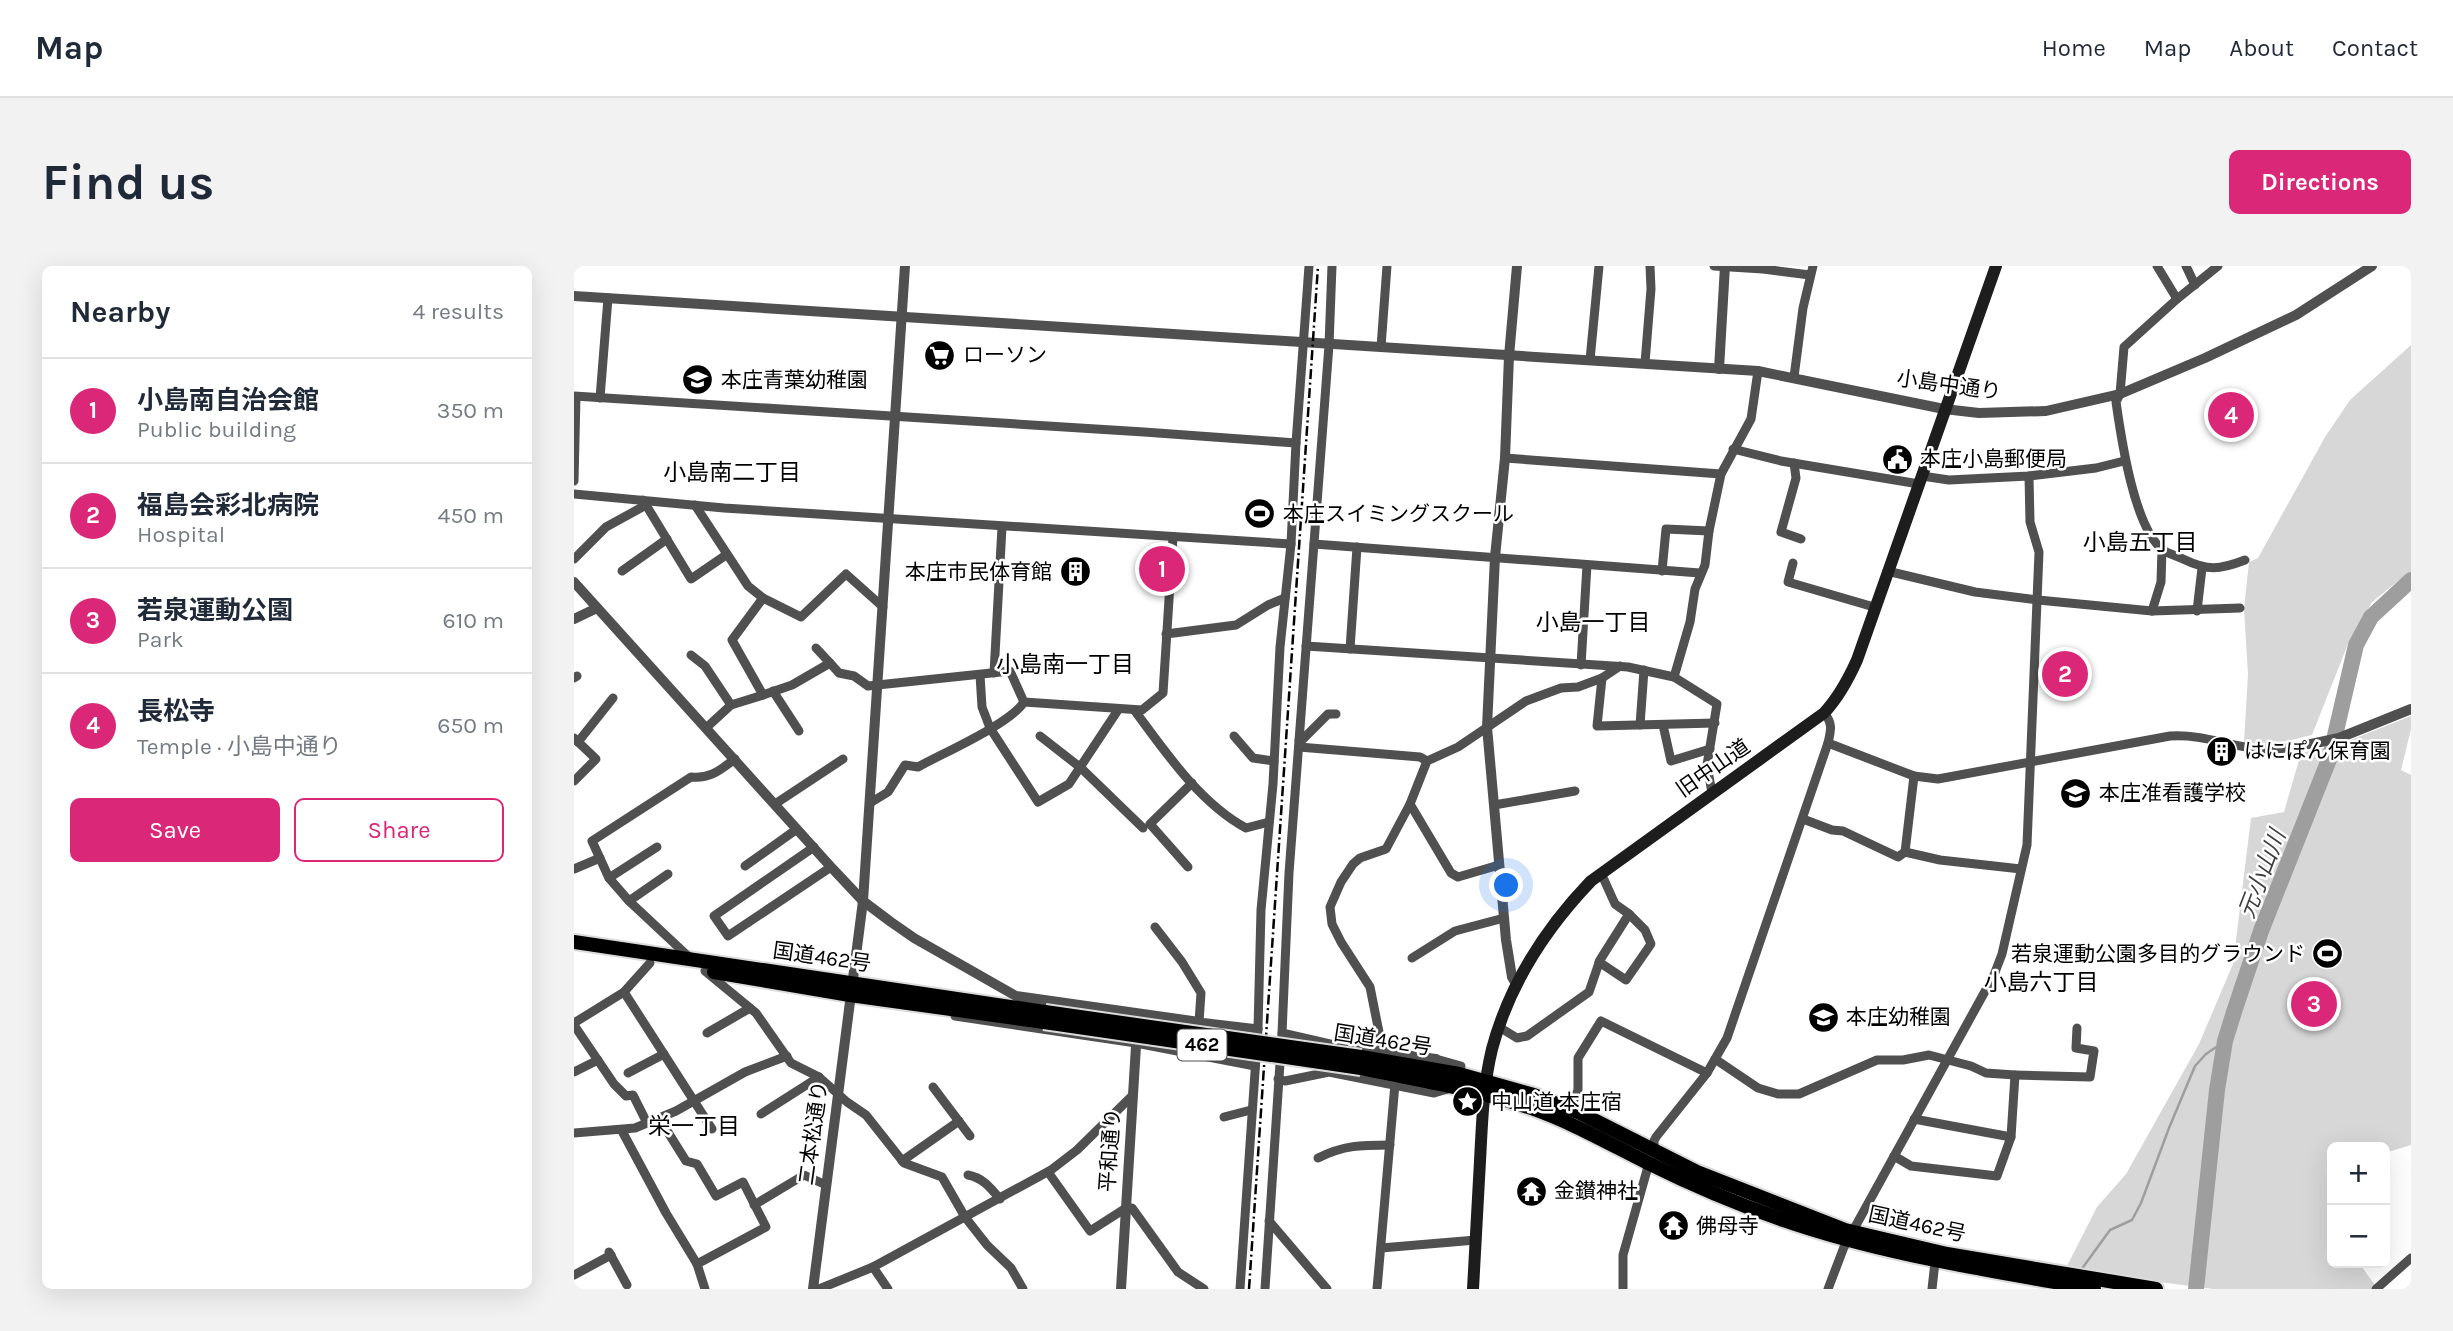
<!DOCTYPE html>
<html lang="en">
<head>
<meta charset="utf-8">
<style>
	body { margin:0; font-family:Karla,"Noto Sans JP",sans-serif; background:#f2f2f3; color:#1f2937 }
	.controls { position:absolute; right:21px; bottom:21px; display:grid; overflow:hidden; border-radius:10px; box-shadow:0 7px 28px #0002 }
	.controls button { width:63px; height:63px; display:grid; place-items:center; padding:0; border:0; border-bottom:2px solid #e0e1e3; background:#fff; color:#1f2937; font:35px sans-serif }
	.you { position:absolute; left:933px; top:620px; width:24px; height:24px; margin:-18px; border:5px solid #fff; border-radius:50%; background:#1a73e8; box-shadow:0 0 0 10px #1a73e833 }
	.badge { display:grid; place-items:center; width:46px; height:46px; border-radius:50%; background:#db2777; color:#fff; font-size:23px; font-weight:700 }
	.pin { position:absolute; translate:-50% -50%; border:4px solid #fff; box-shadow:0 2px 7px #0006 }
	.list { margin:0; padding:0; list-style:none }
	h2 { display:flex; justify-content:space-between; align-items:center; height:91px; margin:0; padding:0 28px; font-size:30px }
	h2 small { font-size:23px; font-weight:400; color:#747a83 }
	.list li { display:grid; grid-template-columns:46px 1fr auto; gap:21px; align-items:center; box-sizing:border-box; height:105px; padding:0 28px; border-top:2px solid #e0e1e3 }
	.list b { display:block; font-size:26px; white-space:nowrap }
	.list p { margin:0; font-size:23px; white-space:nowrap; color:#747a83 }
	.list em { font-size:23px; font-style:normal; color:#747a83 }
	.actions { display:flex; gap:14px; padding:21px 28px }
	.actions a { flex:1; padding:16px 0; border:2px solid #db2777; border-radius:10px; text-align:center; font-size:24px; color:#db2777 }
	.actions .main { background:#db2777; color:#fff }
	.map { position:relative; flex:none; width:1837px; height:1023px; overflow:hidden; border-radius:10px }
	header { display:flex; align-items:center; gap:42px; box-sizing:border-box; height:98px; padding:0 35px; background:#fff; border-bottom:2px solid #e0e1e3 }
	header strong { font-size:33px }
	nav { display:flex; gap:38px; margin-inline-start:auto; font-size:24px }
	.intro { display:flex; align-items:center; justify-content:space-between; box-sizing:border-box; height:168px; padding:0 42px }
	h1 { margin:0; font-size:49px }
	.button { padding:18px 32px; border-radius:10px; background:#db2777; color:#fff; font-size:24px; font-weight:700 }
	main { display:flex; gap:42px; padding:0 42px }
	aside { flex:1; background:#fff; border-radius:10px; box-shadow:0 7px 28px #0002 }
	.map>svg:first-child { display:block }
	.green { fill:#d7d7d7 }
	.lines { fill:none; stroke-linecap:round; stroke-linejoin:round }
	.stream { stroke:#9e9e9e; stroke-width:2.5 }
	.river { stroke:#9e9e9e; stroke-width:16 }
	.trunk-casing { stroke:#dbdbdb; stroke-width:18 }
	.minor { stroke:#505050; stroke-width:9 }
	.tertiary { stroke:#505050; stroke-width:10 }
	.secondary { stroke:#1d1d1d; stroke-width:12 }
	.trunk { stroke:#000; stroke-width:14 }
	.rail { stroke:#000; stroke-width:2.5; stroke-dasharray:10 3.5 2 3.5; stroke-linecap:butt }
	.trunk-bridge-casing { stroke:#dbdbdb; stroke-width:18; stroke-linecap:butt }
	.trunk-bridge { stroke:#000; stroke-width:14 }
	.labels { text-anchor:middle; dominant-baseline:central; stroke-width:5; stroke-linejoin:round; paint-order:stroke }
	.shield { fill:#fff; stroke:#4c4c4c; stroke-width:2 }
	.shield-label { font-size:19px; font-weight:bold; fill:#000 }
	.poi-label { font-size:21px; fill:#000; stroke:#fff; text-anchor:start }
	.street-label { font-size:21px; fill:#000; stroke:#fff }
	.neighbourhood-label { font-size:23px; fill:#000; stroke:#fff }
	.water-label { font-size:23px; font-style:italic; fill:#3f3f3f; stroke:#fff }
</style>
</head>
<body>
<header>
<strong>Map</strong>
<nav><a>Home</a><a>Map</a><a>About</a><a>Contact</a></nav>
</header>
<div class="intro"><h1>Find us</h1><a class="button">Directions</a></div>
<main>
<aside>
<h2>Nearby<small>4 results</small></h2>
<ul class="list">
<li><span class="badge">1</span><div><b>小島南自治会館</b><p>Public building</p></div><em>350 m</em></li>
<li><span class="badge">2</span><div><b>福島会彩北病院</b><p>Hospital</p></div><em>450 m</em></li>
<li><span class="badge">3</span><div><b>若泉運動公園</b><p>Park</p></div><em>610 m</em></li>
<li><span class="badge">4</span><div><b>長松寺</b><p>Temple · 小島中通り</p></div><em>650 m</em></li>
</ul>
<div class="actions"><a class="main">Save</a><a>Share</a></div>
</aside>
<div class="map">
<svg width="1837" height="1023" viewBox="0 0 1837 1023">
	<rect width="100%" height="100%" fill="#fff"/>
	<!-- green -->
	<g class="green">
		<path d="M 1837,79 L 1837,309 L 1824,315 L 1798,336 L 1774,378 L 1738,469 L 1697,479 L 1670,476 L 1674,408 L 1670,343 L 1675,296 L 1684,292 L 1751,171 L 1776,134 Z"/>
		<path d="M 1837,450 L 1837,463 L 1827,504 L 1837,509 L 1837,879 L 1811,887 L 1811,881 L 1758,881 L 1758,903 L 1753,946 L 1758,960 L 1758,997 L 1785,997 L 1801,1019 L 1797,1023 L 1639,1023 L 1570,1014 L 1569,1023 L 1485,1023 L 1493,1000 L 1523,941 L 1552,908 L 1625,778 L 1659,698 L 1677,552 L 1710,546 L 1727,487 L 1764,479 Z"/>
	</g>
	<g class="lines">
		<!-- stream -->
		<path class="stream" d="M 1507,1004 L 1536,964 L 1558,954 L 1567,937 L 1595,862 L 1621,800 L 1632,788 L 1651,775"/>
		<!-- river -->
		<path class="river" d="M 1622,1023 L 1643,824 L 1651,775 L 1660,746 L 1687,665 L 1756,491 L 1782,379 L 1797,351 L 1837,314"/>
		<defs>
			<g id="trunk">
				<path d="M 0,676 L 471,746"/>
				<path d="M 140,706 L 276,729 L 470,756"/>
				<path d="M 787,791 L 885,808 L 960,829 L 1006,847 L 1123,906 L 1271,964 L 1373,988 L 1582,1023"/>
				<path d="M 787,802 C 843,814 902,823 957,842 C 997,856 1034,877 1072,896 C 1116,918 1163,938 1209,954 C 1310,989 1415,1004 1520,1023"/>
			</g>
		</defs>
		<!-- trunk casing -->
		<use href="#trunk" class="trunk-casing"/>
		<!-- minor -->
		<g class="minor">
			<path d="M 1140,0 L 1189,3 L 1236,9"/>
			<path d="M 1583,0 L 1603,33"/>
			<path d="M 1612,0 L 1621,19"/>
			<path d="M 1644,0 L 1603,33 L 1550,81 L 1546,128 L 1542,136 C 1547,171 1560,262 1589,284 C 1595,288 1603,290 1609,293 C 1634,305 1645,304 1671,294"/>
			<path d="M 807,81 L 813,0"/>
			<path d="M 1016,94 L 1025,0"/>
			<path d="M 1071,97 L 1077,23 L 1076,0"/>
			<path d="M 1220,111 L 1229,42 L 1239,0"/>
			<path d="M 0,130 L 570,166 L 722,177"/>
			<path d="M 26,132 L 34,32"/>
			<path d="M 1159,183 L 1207,195 L 1345,218"/>
			<path d="M 931,192 L 1147,208"/>
			<path d="M 1220,197 L 1222,212 L 1207,266 L 1227,273"/>
			<path d="M 1348,210 L 1375,214 L 1455,210 L 1522,202 L 1550,195"/>
			<path d="M 0,215 L 2,131"/>
			<path d="M 0,228 L 150,242 L 717,278"/>
			<path d="M 69,234 L 117,313 L 152,289"/>
			<path d="M 121,239 L 174,320 L 189,332 L 227,351 L 272,308 L 309,341"/>
			<path d="M 740,278 L 1126,307"/>
			<path d="M 0,293 L 32,261 L 72,239"/>
			<path d="M 1219,297 L 1214,316 L 1300,341"/>
			<path d="M 48,305 L 93,273"/>
			<path d="M 1088,305 L 1092,263 L 1135,265"/>
			<path d="M 1313,305 L 1401,326 L 1464,334 L 1578,345 L 1666,342"/>
			<path d="M 1578,345 L 1587,316 L 1588,283"/>
			<path d="M 1623,345 L 1628,302"/>
			<path d="M 592,368 L 662,359 L 694,339 L 711,332"/>
			<path d="M 732,380 L 1054,401 L 1100,411 L 1143,438 L 1133,499 L 1138,527"/>
			<path d="M 242,382 L 256,397"/>
			<path d="M 776,383 L 783,281"/>
			<path d="M 117,389 L 131,400 L 157,439"/>
			<path d="M 1007,399 L 1013,299"/>
			<path d="M 420,407 L 428,261"/>
			<path d="M 406,409 L 408,441 L 416,462 L 464,536 L 495,518 L 544,444"/>
			<path d="M 1100,411 L 1116,356 L 1121,323 L 1131,299 L 1135,265 L 1147,208 L 1177,153 L 1184,105"/>
			<path d="M 0,412 L 3,410"/>
			<path d="M 1028,412 L 1023,460 L 1141,457"/>
			<path d="M 199,425 L 225,465"/>
			<path d="M 189,429 L 218,419 L 256,397 L 265,407 L 280,410 L 294,420 L 436,405 L 450,436 L 568,444 L 589,427 L 599,271"/>
			<path d="M 561,445 C 592,487 626,537 672,562 L 695,556"/>
			<path d="M 1066,459 L 1070,404"/>
			<path d="M 1089,459 L 1097,495 L 1136,483"/>
			<path d="M 132,462 L 157,439 L 189,429 L 158,374 L 189,332"/>
			<path d="M 466,470 L 507,502 L 569,562"/>
			<path d="M 660,470 L 679,492 L 700,495"/>
			<path d="M 0,472 L 22,493 L 0,515"/>
			<path d="M 725,474 L 729,473 L 754,448 L 762,448"/>
			<path d="M 4,476 L 39,432"/>
			<path d="M 1254,477 L 1340,510 L 1364,513 L 1596,470 C 1632,468 1654,481 1688,483 C 1705,484 1720,481 1737,478"/>
			<path d="M 725,481 L 846,491 L 853,495"/>
			<path d="M 296,537 L 314,526 L 331,499 L 344,501 C 369,487 436,458 450,436"/>
			<path d="M 201,538 L 269,493"/>
			<path d="M 836,538 L 877,607 L 884,611 L 925,599"/>
			<path d="M 920,539 L 1001,525"/>
			<path d="M 1229,553 L 1258,564 L 1269,565 L 1324,591 L 1331,586 L 1366,594 L 1447,603"/>
			<path d="M 240,581 L 140,650 L 154,670 L 257,601"/>
			<path d="M 1331,586 L 1340,510"/>
			<path d="M 171,600 L 223,563"/>
			<path d="M 614,601 L 576,558 L 618,517"/>
			<path d="M 0,603 L 26,592"/>
			<path d="M 35,612 L 83,581"/>
			<path d="M 55,635 L 94,608"/>
			<path d="M 581,661 L 608,696 L 627,727 L 625,756 L 684,763"/>
			<path d="M 116,692 L 55,635 L 35,612 L 18,575 L 117,511 C 137,513 146,504 161,493"/>
			<path d="M 838,692 L 881,665 L 930,652"/>
			<path d="M 1025,696 L 1052,714 L 1077,678 L 1071,664 L 1055,648"/>
			<path d="M 131,705 L 182,747 L 217,797 L 245,811 L 273,836 L 292,849 L 330,897 L 368,911 L 391,951 L 413,979 L 437,1002 L 449,1023"/>
			<path d="M 50,726 L 138,863"/>
			<path d="M 381,750 L 562,777 L 681,800"/>
			<path d="M 0,757 L 50,726 L 76,697"/>
			<path d="M 0,759 L 40,818 L 52,830 L 59,829 L 73,857"/>
			<path d="M 925,761 L 943,772 L 953,770 L 1015,726 L 1026,694 L 1055,648 L 1041,638 L 1027,607"/>
			<path d="M 133,767 L 176,742"/>
			<path d="M 708,767 L 769,781"/>
			<path d="M 809,786 L 796,721 L 767,676 L 758,658 L 756,641 L 767,616 L 779,598 L 786,592 L 812,583 L 836,538 L 853,495 L 884,481 L 952,435 L 987,422 L 1004,421 L 1028,412 L 1046,400"/>
			<path d="M 862,793 L 887,800 L 885,808"/>
			<path d="M 1141,793 L 1184,822 L 1204,828 L 1225,828 L 1303,794 L 1329,794 L 1355,789 L 1397,800 L 1412,807 L 1441,809 L 1437,871 L 1423,910 L 1337,900 L 1320,890"/>
			<path d="M 0,806 L 24,794"/>
			<path d="M 54,807 L 90,788"/>
			<path d="M 1441,809 L 1516,811 L 1520,785 L 1502,782 L 1503,762"/>
			<path d="M 704,813 L 711,815 L 755,806 L 860,827 L 877,822"/>
			<path d="M 359,821 L 396,870"/>
			<path d="M 996,843 L 1004,824 L 1004,792 L 1027,755 L 1133,807"/>
			<path d="M 187,848 L 245,811"/>
			<path d="M 650,851 L 677,844"/>
			<path d="M 85,852 L 112,895 L 123,898 L 142,930 L 169,916 L 192,961 L 123,998"/>
			<path d="M 1340,853 L 1437,871"/>
			<path d="M 48,865 L 92,947 L 123,998 L 131,1023"/>
			<path d="M 0,867 L 61,862 L 102,845 L 171,806 L 213,790"/>
			<path d="M 1080,886 L 1080,875 L 1082,871 L 1133,807 L 1153,772 L 1254,477 C 1257,464 1259,457 1250,447"/>
			<path d="M 744,892 C 770,879 787,879 816,879"/>
			<path d="M 328,895 L 385,855"/>
			<path d="M 474,906 L 516,965 L 552,942 L 558,942 L 604,1006 L 630,1023"/>
			<path d="M 394,909 C 409,912 416,921 426,933"/>
			<path d="M 180,939 L 230,909 L 252,919"/>
			<path d="M 695,955 L 753,1023"/>
			<path d="M 807,982 L 902,974"/>
			<path d="M 35,986 L 53,1019"/>
			<path d="M 299,1001 L 314,1023"/>
			<path d="M 0,1009 L 37,989"/>
			<path d="M 245,1023 L 299,1001 L 477,904 L 503,884 L 559,829"/>
			<path d="M 666,1023 L 684,763 L 687,644 L 699,518 L 706,381 L 717,278 L 722,177 L 735,0"/>
			<path d="M 691,1023 L 708,767 L 715,607 L 755,79 L 758,0"/>
			<path d="M 803,1023 L 821,818"/>
			<path d="M 1049,1023 L 1049,989 L 1075,897"/>
			<path d="M 1254,1023 L 1270,981 L 1420,709 L 1428,688 L 1453,579 L 1465,286 L 1456,256 L 1455,210"/>
			<path d="M 1358,1023 L 1361,996"/>
			<path d="M 1802,1023 L 1837,992"/>
		</g>
		<!-- tertiary -->
		<g class="tertiary">
			<path d="M 0,30 L 1184,105 L 1370,143 L 1405,147 L 1472,145 L 1546,128 L 1631,92 L 1722,49 L 1798,0"/>
			<path d="M 1145,103 L 1151,0"/>
			<path d="M 0,316 L 257,601 L 289,635 L 317,656 L 340,672 L 442,730 L 625,756"/>
			<path d="M 0,353 L 23,342"/>
			<path d="M 1737,478 L 1765,472 L 1837,443"/>
			<path d="M 942,718 L 938,711 L 932,674 L 913,461 L 921,291 L 931,192 L 935,90 L 943,0"/>
			<path d="M 769,781 L 862,793"/>
			<path d="M 239,1023 L 289,635 L 331,0"/>
			<path d="M 547,1023 L 563,764"/>
		</g>
		<!-- secondary -->
		<path class="secondary" d="M 899,1023 C 901,980 904,938 906,895 C 908,858 909,820 918,783 C 935,719 971,663 1017,615 L 1250,447 C 1265,431 1274,414 1283,394 L 1422,0"/>
		<!-- trunk -->
		<use href="#trunk" class="trunk"/>
		<!-- rail -->
		<path class="rail" d="M 675,1023 L 744,0"/>
		<defs>
			<g id="trunk-bridge">
				<path d="M 471,746 L 787,791"/>
				<path d="M 470,756 L 787,802"/>
			</g>
		</defs>
		<!-- trunk-bridge casing -->
		<use href="#trunk-bridge" class="trunk-bridge-casing"/>
		<!-- trunk-bridge -->
		<use href="#trunk-bridge" class="trunk-bridge"/>
	</g>
	<!-- icons -->
	<defs>
		<symbol id="supermarket-disc" viewBox="-11 -11 22 22"><circle r="9.5" fill="#000" stroke="#fff"/><path d="M-6-5.5h2.5l.6 2H6L4.5 2H-2.5L-4.4-4H-6ZM-1.5 3.2a1.3 1.3 0 1 0 .1 0ZM3 3.2a1.3 1.3 0 1 0 .1 0Z" fill="#fff"/></symbol>
		<symbol id="school-disc" viewBox="-11 -11 22 22"><circle r="9.5" fill="#000" stroke="#fff"/><path d="M0-5L7-2L0 1L-7-2ZM-4 1L0 2.5L4 1V4Q0 6-4 4Z" fill="#fff"/></symbol>
		<symbol id="civic-disc" viewBox="-11 -11 22 22"><circle r="9.5" fill="#000" stroke="#fff"/><path d="M-.6-6.5H3V-4.5H.6V-3L4-1V1h2V6H-6V1h2V-1L-.6-3ZM-1.2 2.5V6h2.4V2.5Z" fill="#fff"/></symbol>
		<symbol id="stadium-disc" viewBox="-11 -11 22 22"><circle r="9.5" fill="#000" stroke="#fff"/><path d="M0-5a6.5 5 0 1 0 0 10a6.5 5 0 1 0 0-10ZM-3.5-1.8h7v3.6h-7Z" fill="#fff"/></symbol>
		<symbol id="building-disc" viewBox="-11 -11 22 22"><circle r="9.5" fill="#000" stroke="#fff"/><path d="M-4-6H4V6H1V3H-1V6H-4ZM-2.5-4.3h1.7v1.8h-1.7ZM.8-4.3h1.7v1.8H.8ZM-2.5-1h1.7V.8h-1.7ZM.8-1h1.7V.8H.8Z" fill="#fff"/></symbol>
		<symbol id="university-disc" viewBox="-11 -11 22 22"><circle r="9.5" fill="#000" stroke="#fff"/><path d="M0-5L7-2L0 1L-7-2ZM-4 1L0 2.5L4 1V4Q0 6-4 4Z" fill="#fff"/></symbol>
		<symbol id="sight-disc" viewBox="-11 -11 22 22"><circle r="9.5" fill="#000" stroke="#fff"/><path d="M0-6L1.8-2.2L6-1.7L2.9 1.2L3.7 5.4L0 3.3L-3.7 5.4L-2.9 1.2L-6-1.7L-1.8-2.2Z" fill="#fff"/></symbol>
		<symbol id="temple-disc" viewBox="-11 -11 22 22"><circle r="9.5" fill="#000" stroke="#fff"/><path d="M0-6L5-2H3V0L6.5 2.5H4V6H1.5V3h-3V6H-4V2.5H-6.5L-3 0V-2H-5Z" fill="#fff"/></symbol>
	</defs>
	<g fill-rule="evenodd">
		<use href="#supermarket-disc" x="348" y="72" width="35" height="35"/>
		<use href="#school-disc" x="106" y="96" width="35" height="35"/>
		<use href="#civic-disc" x="1306" y="176" width="35" height="35"/>
		<use href="#stadium-disc" x="668" y="230" width="35" height="35"/>
		<use href="#building-disc" x="484" y="288" width="35" height="35"/>
		<use href="#building-disc" x="1630" y="468" width="35" height="35"/>
		<use href="#university-disc" x="1484" y="510" width="35" height="35"/>
		<use href="#stadium-disc" x="1736" y="670" width="35" height="35"/>
		<use href="#school-disc" x="1232" y="734" width="35" height="35"/>
		<use href="#sight-disc" x="876" y="818" width="35" height="35"/>
		<use href="#temple-disc" x="940" y="908" width="35" height="35"/>
		<use href="#temple-disc" x="1082" y="942" width="35" height="35"/>
	</g>
	<g class="labels">
		<!-- shield labels -->
		<rect class="shield" x="603.5" y="763.5" width="49" height="31" rx="5"/>
		<g class="shield-label">
			<text x="628" y="779">462</text>
		</g>
		<!-- poi labels -->
		<g class="poi-label">
			<text x="389" y="89">ローソン</text>
			<text x="147" y="114">本庄青葉幼稚園</text>
			<text x="1346" y="193">本庄小島郵便局</text>
			<text x="709" y="248">本庄スイミングスクール</text>
			<text x="478" y="306" text-anchor="end">本庄市民体育館</text>
			<text x="1670" y="485">はにぽん保育園</text>
			<text x="1525" y="527">本庄准看護学校</text>
			<text x="1731" y="688" text-anchor="end">若泉運動公園多目的グラウンド</text>
			<text x="1272" y="751">本庄幼稚園</text>
			<text x="917" y="836">中山道 本庄宿</text>
			<text x="980" y="925">金鑚神社</text>
			<text x="1122" y="960">佛母寺</text>
		</g>
		<!-- street labels -->
		<g class="street-label">
			<text transform="translate(1375 119) rotate(8)">小島中通り</text>
			<text transform="translate(1139 502) rotate(-35)">旧中山道</text>
			<text transform="translate(248 691) rotate(8)">国道462号</text>
			<text transform="translate(809 774) rotate(9)">国道462号</text>
			<text transform="translate(239 867) rotate(-82)">二本松通り</text>
			<text transform="translate(536 884) rotate(-86)">平和通り</text>
			<text transform="translate(1343 958) rotate(12)">国道462号</text>
		</g>
		<!-- neighbourhood labels -->
		<g class="neighbourhood-label">
			<text x="158" y="206">小島南二丁目</text>
			<text x="1566" y="276">小島五丁目</text>
			<text x="1019" y="356">小島一丁目</text>
			<text x="491" y="398">小島南一丁目</text>
			<text x="1467" y="716">小島六丁目</text>
			<text x="120" y="860">栄一丁目</text>
		</g>
		<!-- water labels -->
		<g class="water-label">
			<text transform="translate(1688 608) rotate(-69)">元小山川</text>
		</g>
	</g>
</svg>
<div class="controls">
<button>+</button>
<button>−</button>
</div>
<div class="you"></div>
<div class="pin badge" style="left:588px;top:303px">1</div>
<div class="pin badge" style="left:1491px;top:408px">2</div>
<div class="pin badge" style="left:1740px;top:738px">3</div>
<div class="pin badge" style="left:1657px;top:149px">4</div>
</div>
</main>
</body>
</html>
